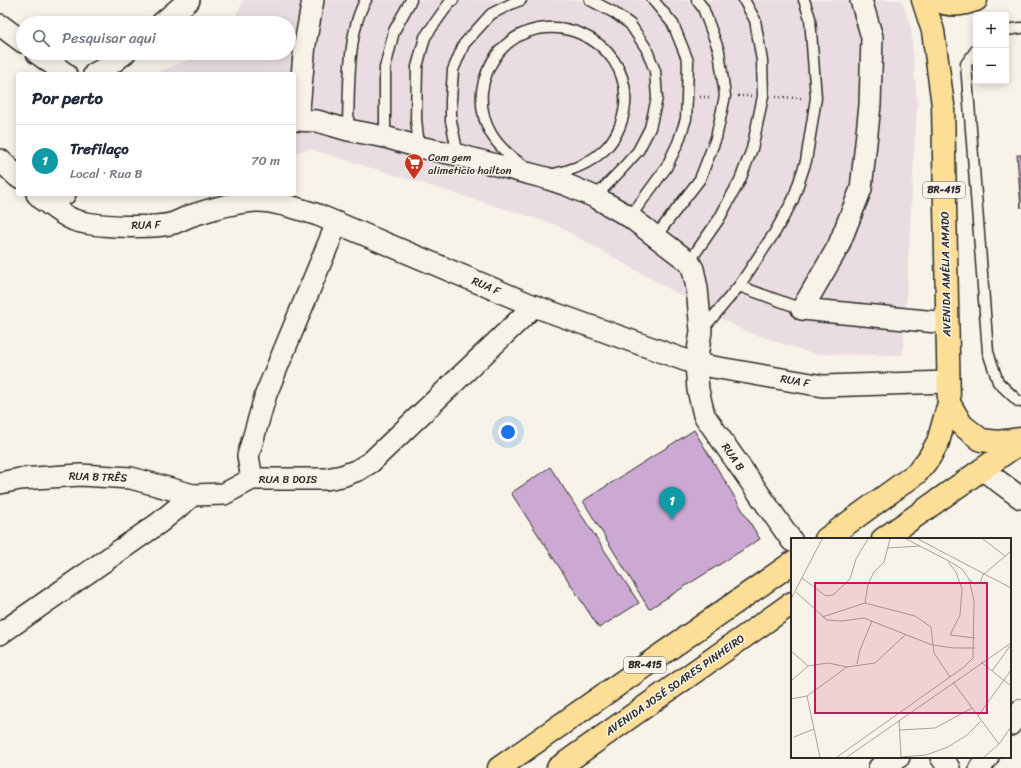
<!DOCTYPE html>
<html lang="pt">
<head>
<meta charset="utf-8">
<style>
	body { margin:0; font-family:Sriracha,sans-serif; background:#f2f2f3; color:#1f2937 }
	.controls { position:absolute; right:12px; top:12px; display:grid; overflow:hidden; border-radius:4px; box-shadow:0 2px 10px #0003 }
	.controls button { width:36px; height:36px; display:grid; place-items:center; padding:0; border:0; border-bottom:1px solid #e0e1e3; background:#fff; color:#1f2937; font:20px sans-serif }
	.you { position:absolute; left:508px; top:432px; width:14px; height:14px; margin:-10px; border:3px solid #fff; border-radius:50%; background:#1a73e8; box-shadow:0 0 0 6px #1a73e833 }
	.badge { display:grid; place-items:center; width:26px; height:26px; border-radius:50%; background:#c8321e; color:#fff; font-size:13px; font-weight:700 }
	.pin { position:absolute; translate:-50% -33px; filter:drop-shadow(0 1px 2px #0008) }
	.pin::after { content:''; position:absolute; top:21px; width:14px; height:12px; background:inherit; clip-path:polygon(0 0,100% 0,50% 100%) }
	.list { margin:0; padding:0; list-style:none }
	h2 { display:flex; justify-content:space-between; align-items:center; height:52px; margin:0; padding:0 16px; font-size:17px }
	h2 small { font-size:13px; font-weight:400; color:#747a83 }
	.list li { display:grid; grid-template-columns:26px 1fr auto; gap:12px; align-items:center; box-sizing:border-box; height:72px; padding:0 16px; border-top:1px solid #e0e1e3 }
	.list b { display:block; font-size:15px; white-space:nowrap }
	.list p { margin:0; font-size:13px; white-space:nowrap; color:#747a83 }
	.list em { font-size:13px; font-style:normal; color:#747a83 }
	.icon { flex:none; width:22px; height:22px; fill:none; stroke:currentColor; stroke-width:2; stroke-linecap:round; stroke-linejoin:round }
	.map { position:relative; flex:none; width:1021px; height:768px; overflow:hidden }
	.search { position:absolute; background:#fff; box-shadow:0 2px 10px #0003; left:16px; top:16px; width:280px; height:44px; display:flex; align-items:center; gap:10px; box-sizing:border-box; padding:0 14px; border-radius:22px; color:#747a83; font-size:15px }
	.panel { position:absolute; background:#fff; box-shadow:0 2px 10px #0003; left:16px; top:72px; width:280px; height:124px; border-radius:4px }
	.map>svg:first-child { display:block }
	.built { fill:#eadde2 }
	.building { fill:#cca9d3; stroke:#2b2b2b }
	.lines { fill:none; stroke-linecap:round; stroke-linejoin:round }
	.lane-casing { stroke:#2b2b2b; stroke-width:13 }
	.street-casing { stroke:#2b2b2b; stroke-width:24 }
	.primary-casing { stroke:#2b2b2b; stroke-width:25 }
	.path { stroke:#2b2b2b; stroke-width:2.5; stroke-dasharray:1 3; stroke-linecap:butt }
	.lane { stroke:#f7f3e8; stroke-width:10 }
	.street { stroke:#f7f3e8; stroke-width:21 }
	.primary { stroke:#fcde96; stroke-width:22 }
	.labels { text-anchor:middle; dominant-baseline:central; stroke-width:3; stroke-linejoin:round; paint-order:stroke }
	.shield { fill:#f7f3e8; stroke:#686764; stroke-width:1 }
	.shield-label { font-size:10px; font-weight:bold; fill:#2b2b2b }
	.poi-label { font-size:11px; fill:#2b2b2b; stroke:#f7f3e8; text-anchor:start }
	.street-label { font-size:11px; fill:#2b2b2b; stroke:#f7f3e8 }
	.inset-road { fill:none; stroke:#a5a39c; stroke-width:1 }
	.view { fill:#c2185b; fill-opacity:0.15; stroke:#c2185b; stroke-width:2 }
	.inset-edge { fill:none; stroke:#2b2b2b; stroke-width:2 }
</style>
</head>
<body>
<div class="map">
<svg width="1021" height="768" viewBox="0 0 1021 768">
	<rect width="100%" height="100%" fill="#f7f3e8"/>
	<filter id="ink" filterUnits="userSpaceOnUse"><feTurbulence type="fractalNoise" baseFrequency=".025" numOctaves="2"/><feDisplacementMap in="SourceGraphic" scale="8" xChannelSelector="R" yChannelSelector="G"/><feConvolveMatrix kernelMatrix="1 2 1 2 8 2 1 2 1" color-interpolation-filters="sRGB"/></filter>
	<g filter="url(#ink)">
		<!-- built -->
		<path class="built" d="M 244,0 L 901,0 L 911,27 L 917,103 L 903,355 L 814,354 L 744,331 L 554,224 L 310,149 L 294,153 L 294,74 L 152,74 L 207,53 L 289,53 L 289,23 L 232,23 Z"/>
		<!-- building -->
		<g class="building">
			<path d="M 1017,155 L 1021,155 L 1021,208 Z"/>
			<path d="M 694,430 L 760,539 L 649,609 L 583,501 Z"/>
			<path d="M 550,467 L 639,603 L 599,628 L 511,493 Z"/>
		</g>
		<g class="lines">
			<defs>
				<g id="lane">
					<path d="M 590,0 L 613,12 L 630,24 L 646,48 L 655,71 L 657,98 L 650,128 L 638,151 L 621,170 L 595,197"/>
					<path d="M 1006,30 L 1021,28"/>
					<path d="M 976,50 L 966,64 L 988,352 L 998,382 L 1018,401 L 1021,402"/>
					<path d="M 348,130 C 349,94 347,30 366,0"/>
					<path d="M 385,137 L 385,68 L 394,31 L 411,0"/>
					<path d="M 419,147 L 416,119 L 417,67 L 425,37 L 450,2 L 453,0"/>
					<path d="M 458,155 L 451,121 L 451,100 L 453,70 L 464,44 L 491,14 L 513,3 L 521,0"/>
					<path d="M 524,166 C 497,148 479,126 482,91 C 484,77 489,65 498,53 C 542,0 631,37 625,105 C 623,122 616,139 603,151 C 593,160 580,167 566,171 C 560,173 555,173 549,176"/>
					<path d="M 630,217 L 666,168 L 678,143 L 686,119 L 687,98 L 688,61 L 673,24 L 653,0"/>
					<path d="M 656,236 L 700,179 L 716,138 L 725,96 L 719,51 L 703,8 L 697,0"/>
					<path d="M 689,262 L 719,219 L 740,180 L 752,149 L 763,96 L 762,61 L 755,20 L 744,0"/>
					<path d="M 739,286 L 802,309"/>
					<path d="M 702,330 L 739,286 L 775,232 L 793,200 L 806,161 L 816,98 L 810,18 L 804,0"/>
				</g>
				<g id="street">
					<path d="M 861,0 L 872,37 L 870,105 L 861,189 L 838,247 L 802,309 L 947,323"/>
					<path d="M 162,23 L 189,0"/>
					<path d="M 0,25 L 23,42"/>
					<path d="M 37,53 L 66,74"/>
					<path d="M 94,74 L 107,67 L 125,53"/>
					<path d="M 298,119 L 305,44 L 313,0"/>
					<path d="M 294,120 L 317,121 L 348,130 L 385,137 L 419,147 L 458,155 L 546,178 L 567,185 L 595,197 L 630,217 L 689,262 L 693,269 L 697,288 L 701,331 L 696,364 L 698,390 L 704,415 L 792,541"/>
					<path d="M 0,160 L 18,177"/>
					<path d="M 37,194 C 45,202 64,216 74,220 C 94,227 154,229 174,223 C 179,221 185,218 190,216 C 211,209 234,202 256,201 C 273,200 300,209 318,215 L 534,306 L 696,364 L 823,386 L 948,382"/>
					<path d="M 44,201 L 65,194"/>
					<path d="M 982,469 L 1021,498"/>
					<path d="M 252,479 L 248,456 L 266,394 L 337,223"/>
					<path d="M 0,483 L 20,479 L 80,475 L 131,478 L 193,495"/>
					<path d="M 0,634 L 159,523 L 193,495 L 224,494 L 252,479 L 326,479 L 342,476 L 358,470 L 371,462 L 534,306"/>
					<path d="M 1010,725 L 1021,710"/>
					<path d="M 941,757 L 949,768"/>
					<path d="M 879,768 L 899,757"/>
					<path d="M 980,768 L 988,757"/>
				</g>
				<g id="primary">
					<path d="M 936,0 C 950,7 962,5 976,0"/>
					<path d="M 949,403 L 962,425 L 981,440 L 998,442 L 1021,439"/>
					<path d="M 826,539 L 917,473 L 929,458 L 938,442 L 949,403 L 943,105 L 933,31 L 923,0"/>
					<path d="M 883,539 L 1021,442"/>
					<path d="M 499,768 L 792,563"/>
					<path d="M 558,768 L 792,603"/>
				</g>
			</defs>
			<!-- lane casing -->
			<use href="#lane" class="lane-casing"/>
			<!-- street casing -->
			<use href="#street" class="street-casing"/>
			<!-- primary casing -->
			<use href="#primary" class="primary-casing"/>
			<!-- path -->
			<g class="path">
				<path d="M 738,96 L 751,96"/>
				<path d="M 700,97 L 711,97"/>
				<path d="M 776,97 L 803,98"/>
			</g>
			<!-- lane -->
			<use href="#lane" class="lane"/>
			<!-- street -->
			<use href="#street" class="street"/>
			<!-- primary -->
			<use href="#primary" class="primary"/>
		</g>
	</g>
	<!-- icons -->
	<defs>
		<symbol id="supermarket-pin" viewBox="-11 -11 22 30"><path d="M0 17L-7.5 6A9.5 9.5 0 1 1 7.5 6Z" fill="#c8321e" stroke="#f7f3e8"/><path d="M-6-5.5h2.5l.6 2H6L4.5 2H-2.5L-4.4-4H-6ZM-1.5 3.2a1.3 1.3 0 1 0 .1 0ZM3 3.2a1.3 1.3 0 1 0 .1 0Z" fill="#fff"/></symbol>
	</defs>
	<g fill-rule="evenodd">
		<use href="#supermarket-pin" x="403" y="152" width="22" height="30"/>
	</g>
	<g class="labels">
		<!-- shield labels -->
		<g class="shield">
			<rect x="923" y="182" width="42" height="16" rx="3"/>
			<rect x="624" y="657" width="42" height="16" rx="3"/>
		</g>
		<g class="shield-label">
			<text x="944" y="190">BR-415</text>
			<text x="645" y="665">BR-415</text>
		</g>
		<!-- poi labels -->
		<g class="poi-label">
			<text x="428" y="157">Com gem<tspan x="428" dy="13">alimeticio hailton</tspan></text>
		</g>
		<!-- street labels -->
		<g class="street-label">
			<text transform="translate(146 225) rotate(-2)">RUA F</text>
			<text transform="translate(946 274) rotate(-91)">AVENIDA AMÉLIA AMADO</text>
			<text transform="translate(486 286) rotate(23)">RUA F</text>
			<text transform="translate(795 381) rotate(10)">RUA F</text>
			<text transform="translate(733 457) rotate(55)">RUA B</text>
			<text transform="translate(98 477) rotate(2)">RUA B TRÊS</text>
			<text x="288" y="479">RUA B DOIS</text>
			<text transform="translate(675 685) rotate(-35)">AVENIDA JOSÉ SOARES PINHEIRO</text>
		</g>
	</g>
	<!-- overview -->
	<g transform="translate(791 538)">
		<rect width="220" height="220" fill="#f7f3e8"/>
		<path class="inset-road" d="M 127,1 L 220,50M 192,1 L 214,18M 97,10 L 129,8M 157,24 L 165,34 L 171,51 L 169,77 L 159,97 L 184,100M 192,37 L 220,13M 11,40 L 35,58 L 42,57 L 59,41 L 65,21 L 77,1M 179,42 L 184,46 L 189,45 L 192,37M 5,54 L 36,82 L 51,83 L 73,80 L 141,107 L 163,110 L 184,110M 0,61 L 31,1M 74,65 L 77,46 L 83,34 L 93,24 L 99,1M 31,79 L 74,65 L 124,78 L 140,89 L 143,115 L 159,139M 0,113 L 17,128 L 37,125 L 56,129M 190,124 L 220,148M 66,126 L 69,112 L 81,83M 201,133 L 219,108M 0,143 L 17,128M 162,144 L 208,206M 16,158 L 29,219M 0,161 L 16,158 L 56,129 L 84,125 L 114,97M 187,178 L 220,132M 108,182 L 110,219 L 135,217 L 157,209 L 176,197 L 190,183M 109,192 L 144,190 L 181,170M 3,199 L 23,191M 46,219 L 173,129 L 182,120 L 183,63 L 178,41 L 171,31 L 156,22 L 115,1M 56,219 L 220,105M 193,219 L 208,206 L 220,189"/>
		<path class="view" d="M 24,45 L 196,45 L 196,175 L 24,175 Z"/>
		<rect width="220" height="220" class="inset-edge"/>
	</g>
</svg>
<div class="controls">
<button>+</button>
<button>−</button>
</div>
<div class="you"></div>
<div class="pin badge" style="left:672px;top:520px;background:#0f9aa8">1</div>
<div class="search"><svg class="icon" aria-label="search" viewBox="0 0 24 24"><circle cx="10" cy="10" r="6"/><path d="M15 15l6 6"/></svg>Pesquisar aqui</div>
<section class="panel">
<h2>Por perto<small></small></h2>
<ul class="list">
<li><span class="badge" style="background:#0f9aa8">1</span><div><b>Trefilaço</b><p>Local · Rua B</p></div><em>70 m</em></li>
</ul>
</section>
</div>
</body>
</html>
